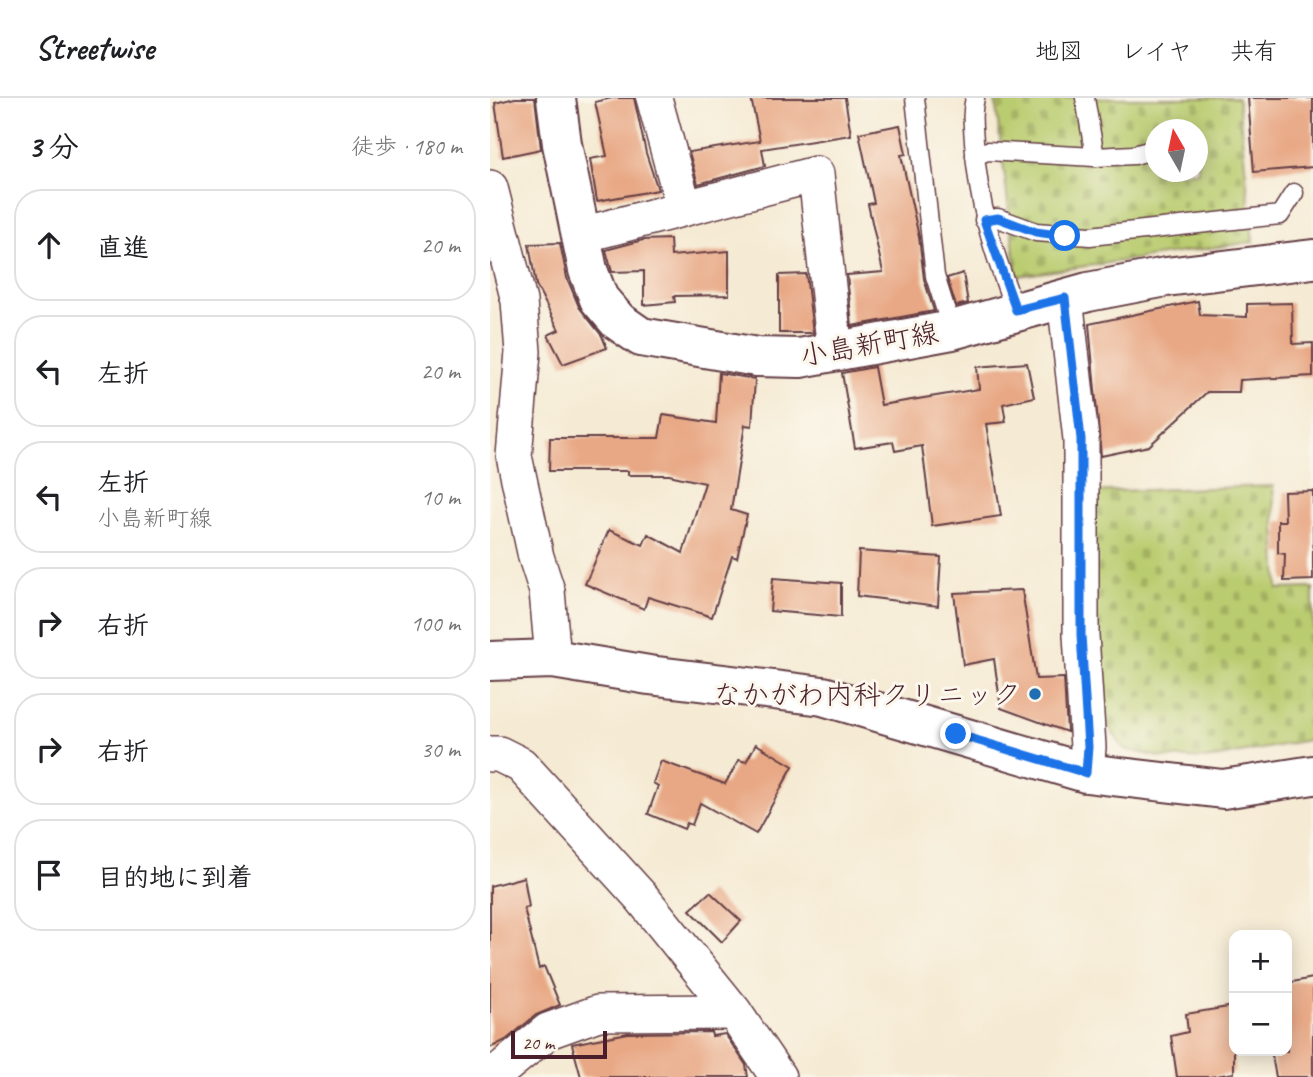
<!DOCTYPE html>
<html lang="ja">
<head>
<meta charset="utf-8">
<style>
	body { margin:0; font-family:Caveat,"Klee One",sans-serif; background:#f2f2f2; color:#202124 }
	.controls { position:absolute; right:21px; bottom:21px; display:grid; overflow:hidden; border-radius:14px; box-shadow:0 4px 18px #0003 }
	.controls button { width:63px; height:63px; display:grid; place-items:center; padding:0; border:0; border-bottom:2px solid #e0e0e0; background:#fff; color:#202124; font:35px sans-serif }
	.compass { position:absolute; left:655px; top:21px; width:63px; height:63px; border-radius:50%; background:#fff; box-shadow:0 4px 18px #0003; rotate:351deg }
	.scale { position:absolute; left:21px; bottom:18px; width:96px; box-sizing:border-box; padding-left:7px; border:4px solid #4a1f2b; border-top:0; font-size:19px; line-height:24px; white-space:nowrap; color:#4a1f2b; -webkit-text-stroke:5px #fbf7ec; paint-order:stroke }
	.stop { position:absolute; width:21px; height:21px; margin:-16px; border:5px solid #1a73e8; border-radius:50%; background:#fff }
	.stop.end { background:#1a73e8; border-color:#fff; box-shadow:0 2px 7px #0008 }
	.list { margin:0; padding:0; list-style:none }
	h2 { display:flex; justify-content:space-between; align-items:center; height:91px; margin:0; padding:0 28px; font-size:30px }
	h2 small { font-size:23px; font-weight:400; color:#757577 }
	.list li { display:grid; grid-template-columns:46px 1fr auto; gap:21px; align-items:center; box-sizing:border-box; height:112px; margin:0 14px 14px; padding:0 14px; border:2px solid #e0e0e0; border-radius:28px }
	.list b { display:block; font-size:26px; white-space:nowrap }
	.list p { margin:0; font-size:23px; white-space:nowrap; color:#757577 }
	.list em { font-size:23px; font-style:normal; color:#757577 }
	.icon { flex:none; width:38px; height:38px; fill:none; stroke:currentColor; stroke-width:2; stroke-linecap:round; stroke-linejoin:round }
	.map { position:relative; flex:none; width:823px; height:979px; overflow:hidden }
	header { display:flex; align-items:center; gap:42px; box-sizing:border-box; height:98px; padding:0 35px; background:#fff; border-bottom:2px solid #e0e0e0 }
	header strong { font-size:33px }
	nav { display:flex; gap:38px; margin-inline-start:auto; font-size:24px }
	main { display:flex }
	aside { flex:1; background:#fff }
	.map>svg:first-child { display:block }
	.cemetery { fill:url(#cemetery-stones); stroke:#82764d; stroke-width:2; fill-rule:evenodd }
	.building { fill:#e8a885 }
	.lines { fill:none; stroke-linecap:round; stroke-linejoin:round }
	.service-casing { stroke:#643d44; stroke-width:21 }
	.minor-casing { stroke:#643d44; stroke-width:38 }
	.tertiary-casing { stroke:#643d44; stroke-width:42 }
	.secondary-casing { stroke:#643d44; stroke-width:42 }
	.service { stroke:#fff; stroke-width:18 }
	.minor { stroke:#fff; stroke-width:35 }
	.tertiary { stroke:#fff; stroke-width:38 }
	.secondary { stroke:#fff; stroke-width:38 }
	.route { stroke:#1a73e8; stroke-width:9 }
	.poi-dot { fill:#1f6fb2; stroke:#fbf7ec; stroke-width:2.5 }
	.labels { text-anchor:middle; dominant-baseline:central; stroke-width:6; stroke-linejoin:round; paint-order:stroke }
	.street-label { font-size:28px; fill:#4a1f2b; stroke:#fbf7ec }
	.poi-label { font-size:28px; fill:#4a1f2b; stroke:#fbf7ec; text-anchor:end }
</style>
</head>
<body>
<header>
<strong>Streetwise</strong>
<nav><a>地図</a><a>レイヤ</a><a>共有</a></nav>
</header>
<main>
<aside>
<h2>3 分<small>徒歩 · 180 m</small></h2>
<ul class="list">
<li><svg class="icon" aria-label="ahead" viewBox="0 0 24 24"><path d="M12 20V5M6 11l6-6 6 6"/></svg><div><b>直進</b></div><em>20 m</em></li>
<li><svg class="icon" aria-label="left" viewBox="0 0 24 24"><path d="M17 20v-9H6M10 6l-5 5 5 5"/></svg><div><b>左折</b></div><em>20 m</em></li>
<li><svg class="icon" aria-label="left" viewBox="0 0 24 24"><path d="M17 20v-9H6M10 6l-5 5 5 5"/></svg><div><b>左折</b><p>小島新町線</p></div><em>10 m</em></li>
<li><svg class="icon" aria-label="right" viewBox="0 0 24 24"><path d="M7 20v-9h11M14 6l5 5-5 5"/></svg><div><b>右折</b></div><em>100 m</em></li>
<li><svg class="icon" aria-label="right" viewBox="0 0 24 24"><path d="M7 20v-9h11M14 6l5 5-5 5"/></svg><div><b>右折</b></div><em>30 m</em></li>
<li><svg class="icon" aria-label="arrive" viewBox="0 0 24 24"><path d="M6 21V4h12l-3 4 3 4H6"/></svg><div><b>目的地に到着</b></div></li>
</ul>
</aside>
<div class="map">
<svg width="823" height="979" viewBox="0 0 823 979">
	<defs>
		<pattern id="cemetery-stones" width="16" height="16" patternUnits="userSpaceOnUse" patternTransform="scale(1.75)"><rect width="16" height="16" fill="#bacc6f"/><path d="M2 7V4a2 2 0 0 1 4 0v3zM10 15v-3a2 2 0 0 1 4 0v3z" fill="#a1af60"/></pattern>
	</defs>
	<rect width="100%" height="100%" fill="#fbf7ec"/>
	<filter id="ink" filterUnits="userSpaceOnUse"><feTurbulence type="fractalNoise" baseFrequency=".0143" numOctaves="2"/><feDisplacementMap in="SourceGraphic" scale="14" xChannelSelector="R" yChannelSelector="G"/><feConvolveMatrix kernelMatrix="1 2 1 2 8 2 1 2 1" color-interpolation-filters="sRGB"/></filter>
	<filter id="wash" filterUnits="userSpaceOnUse"><feTurbulence type="fractalNoise" baseFrequency=".00686" numOctaves="4" result="noise"/><feDisplacementMap in="SourceGraphic" scale="28" xChannelSelector="R" yChannelSelector="G"/><feGaussianBlur stdDeviation="1.57" result="paint"/><feColorMatrix in="noise" values="0 0 0 0 0 0 0 0 0 0 0 0 0 0 0 0 0 1.4 0 .05"/><feComposite in="paint" operator="in"/></filter>
	<g filter="url(#wash)">
		<rect width="100%" height="100%" fill="#f5ead3"/>
		<!-- cemetery -->
		<g class="cemetery">
			<path d="M 505,0 L 748,0 L 763,144 L 527,178 ZM 666,32 L 708,32 L 708,74 L 666,74 Z"/>
			<path d="M 783,388 L 788,491 L 823,490 L 823,641 L 719,661 L 670,659 L 634,651 L 610,616 L 596,394 Z"/>
		</g>
		<g id="blocks">
			<!-- building -->
			<g class="building">
				<path d="M 25,0 L 45,0 L 51,51 L 13,59 L 5,5 Z"/>
				<path d="M 122,0 L 144,0 L 156,55 L 168,92 L 107,103 L 100,61 L 117,58 L 105,4 Z"/>
				<path d="M 261,0 L 355,0 L 361,37 L 272,51 L 275,68 L 208,86 L 199,54 L 270,43 Z"/>
				<path d="M 758,0 L 823,0 L 823,69 L 764,74 Z"/>
				<path d="M 410,27 L 416,56 L 411,57 L 429,139 L 434,181 L 444,213 L 362,228 L 357,177 L 393,174 L 378,106 L 384,105 L 369,35 Z"/>
				<path d="M 180,141 L 181,158 L 239,153 L 239,197 L 184,198 L 185,204 L 154,207 L 154,173 L 122,174 L 116,152 L 153,142 Z"/>
				<path d="M 70,145 L 77,180 L 89,209 L 112,238 L 117,250 L 73,266 L 58,237 L 69,232 L 46,187 L 39,146 Z"/>
				<path d="M 473,175 L 478,205 L 466,208 L 457,180 Z"/>
				<path d="M 316,176 L 323,235 L 289,235 L 289,177 Z"/>
				<path d="M 708,203 L 710,217 L 757,219 L 757,206 L 802,205 L 803,246 L 823,245 L 823,278 L 750,282 L 749,294 L 717,294 L 659,348 L 611,358 L 599,226 Z"/>
				<path d="M 537,265 L 544,299 L 513,306 L 516,324 L 496,326 L 511,418 L 442,428 L 432,348 L 405,353 L 403,344 L 365,350 L 352,275 L 384,269 L 391,307 L 489,291 L 487,269 Z"/>
				<path d="M 229,275 L 265,281 L 262,328 L 255,327 L 241,412 L 257,417 L 247,460 L 242,458 L 222,519 L 158,499 L 154,511 L 95,486 L 119,432 L 153,447 L 158,436 L 193,455 L 215,385 L 179,377 L 138,377 L 138,373 L 59,373 L 60,340 L 169,340 L 173,317 L 226,325 Z"/>
				<path d="M 823,393 L 823,482 L 794,483 L 795,456 L 788,455 L 788,423 L 795,423 L 794,394 Z"/>
				<path d="M 369,453 L 451,459 L 448,508 L 367,498 Z"/>
				<path d="M 283,480 L 351,485 L 351,519 L 280,513 Z"/>
				<path d="M 532,492 L 546,581 L 574,580 L 577,634 L 511,610 L 504,561 L 473,567 L 464,495 Z"/>
				<path d="M 266,646 L 303,668 L 266,736 L 210,705 L 202,727 L 197,725 L 194,731 L 158,716 L 168,688 L 163,685 L 171,663 L 235,686 L 249,662 L 256,664 Z"/>
				<path d="M 34,779 L 39,809 L 34,810 L 49,871 L 54,868 L 70,907 L 46,917 L 16,942 L 0,950 L 0,788 Z"/>
				<path d="M 220,794 L 251,823 L 232,844 L 200,812 Z"/>
				<path d="M 823,880 L 823,979 L 786,979 L 781,953 L 797,953 L 797,885 Z"/>
				<path d="M 744,908 L 744,975 L 720,979 L 687,979 L 681,938 L 698,934 L 696,916 Z"/>
				<path d="M 221,934 L 222,938 L 235,936 L 256,967 L 258,979 L 91,979 L 82,946 L 138,935 Z"/>
			</g>
		</g>
	</g>
	<g filter="url(#ink)">
		<use href="#blocks" fill-opacity="0" stroke="#643d44" stroke-width="2"/>
		<g class="lines">
			<defs>
				<g id="service">
					<path d="M 425,0 L 445,178 L 462,232"/>
					<path d="M 485,0 C 481,15 483,28 484,43 C 488,107 503,153 525,212"/>
					<path d="M 595,0 L 605,59"/>
					<path d="M 485,58 L 497,53 L 605,59 L 644,57 L 666,51"/>
					<path d="M 494,122 L 508,120 L 546,134 L 600,138 L 790,117 L 804,95"/>
				</g>
				<g id="minor">
					<path d="M 164,0 L 194,110"/>
					<path d="M 0,90 L 29,203 L 33,254 L 24,358 L 46,459 L 57,493 L 63,561"/>
					<path d="M 92,137 L 326,76 L 345,254"/>
					<path d="M 575,200 L 591,341 L 591,537 L 598,649 L 596,675"/>
					<path d="M 0,656 L 9,656 L 31,667 L 152,800 L 244,914 L 288,979"/>
					<path d="M 2,979 L 58,933 L 108,915 L 244,914"/>
				</g>
				<path id="tertiary" d="M 0,563 L 63,561 L 159,577 L 333,598 L 596,675 L 733,691 L 823,677"/>
				<path id="secondary" d="M 66,0 L 72,46 L 98,172 L 109,201 L 128,223 L 151,239 L 267,259 L 310,260 L 462,232 L 598,194 L 676,179 L 823,161"/>
			</defs>
			<!-- service casing -->
			<use href="#service" class="service-casing"/>
			<!-- minor casing -->
			<use href="#minor" class="minor-casing"/>
			<!-- tertiary casing -->
			<use href="#tertiary" class="tertiary-casing"/>
			<!-- secondary casing -->
			<use href="#secondary" class="secondary-casing"/>
			<!-- service -->
			<use href="#service" class="service"/>
			<!-- minor -->
			<use href="#minor" class="minor"/>
			<!-- tertiary -->
			<use href="#tertiary" class="tertiary"/>
			<!-- secondary -->
			<use href="#secondary" class="secondary"/>
		</g>
	</g>
	<g class="lines" filter="url(#ink)">
		<!-- route -->
		<path class="route" d="M 466,636 L 596,675 L 598,649 L 591,537 L 591,341 L 575,200 L 526,212 L 494,122 L 508,120 L 546,134 L 575,138"/>
	</g>
	<!-- markers -->
	<circle class="poi-dot" cx="545" cy="596" r="7"/>
	<g class="labels">
		<!-- street labels -->
		<g class="street-label">
			<text transform="translate(379 246) rotate(-10)">小島新町線</text>
		</g>
		<!-- poi labels -->
		<g class="poi-label">
			<text x="531" y="596">なかがわ内科クリニック</text>
		</g>
	</g>
</svg>
<div class="controls">
<button>+</button>
<button>−</button>
</div>
<svg class="compass" viewBox="-18 -18 36 36"><path d="M0-13l5 13h-10z" fill="#e53935"/><path d="M0 13l5-13h-10z" fill="#757577"/></svg>
<div class="scale">20 m</div>
<div class="stop" style="left:575px;top:138px"></div>
<div class="stop end" style="left:466px;top:636px"></div>
</div>
</main>
</body>
</html>
